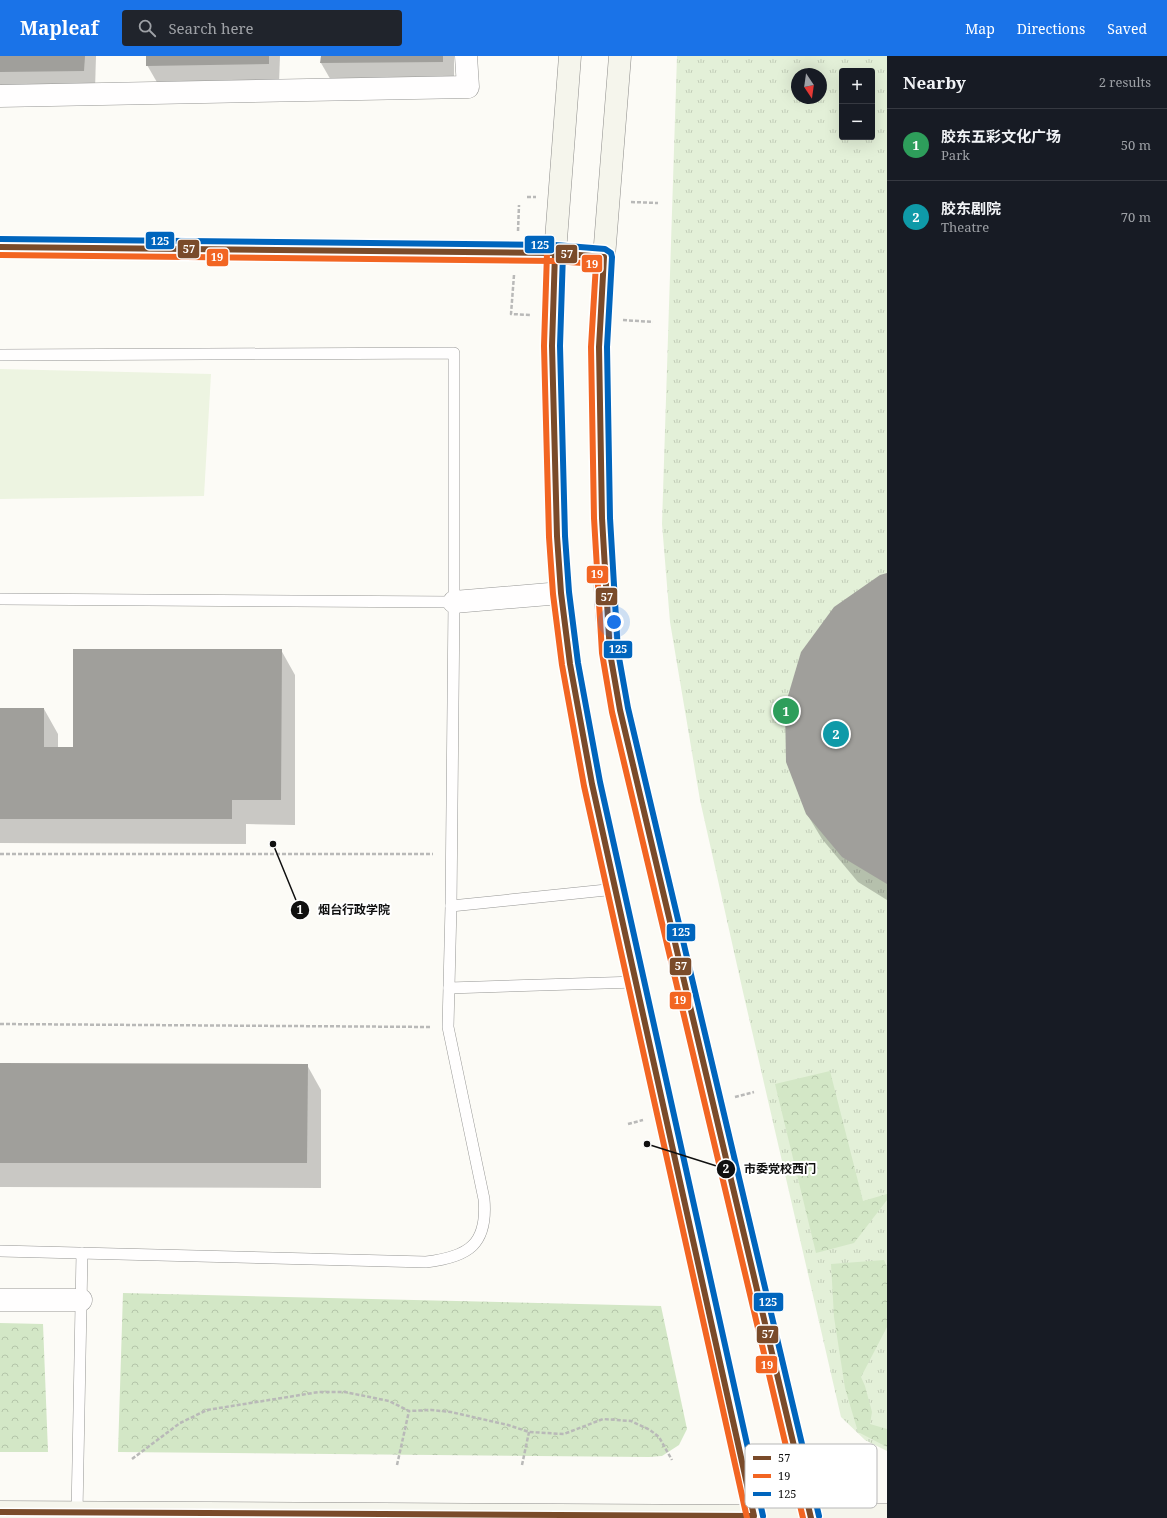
<!DOCTYPE html>
<html lang="en">
<head>
<meta charset="utf-8">
<style>
	body { margin:0; font-family:"Noto Serif","Noto Sans SC",serif; background:#20242c; color:#f1f3f6 }
	.controls { position:absolute; right:12px; top:12px; display:grid; overflow:hidden; border-radius:4px; box-shadow:0 4px 16px #0002 }
	.controls button { width:36px; height:36px; display:grid; place-items:center; padding:0; border:0; border-bottom:1px solid #363941; background:#171b24; color:#f1f3f6; font:20px sans-serif }
	.compass { position:absolute; left:791px; top:12px; width:36px; height:36px; border-radius:50%; background:#171b24; box-shadow:0 4px 16px #0002; rotate:167deg }
	.you { position:absolute; left:614px; top:566px; width:14px; height:14px; margin:-10px; border:3px solid #fff; border-radius:50%; background:#1a73e8; box-shadow:0 0 0 6px #1a73e833 }
	.badge { display:grid; place-items:center; width:26px; height:26px; border-radius:50%; background:#1a73e8; color:#fff; font-size:13px; font-weight:700 }
	.pin { position:absolute; translate:-50% -50%; border:2px solid #fff; box-shadow:0 1px 4px #0006 }
	.list { margin:0; padding:0; list-style:none }
	h2 { display:flex; justify-content:space-between; align-items:center; height:52px; margin:0; padding:0 16px; font-size:17px }
	h2 small { font-size:13px; font-weight:400; color:#9ea1a6 }
	.list li { display:grid; grid-template-columns:26px 1fr auto; gap:12px; align-items:center; box-sizing:border-box; height:72px; padding:0 16px; border-top:1px solid #363941 }
	.list b { display:block; font-size:15px; white-space:nowrap }
	.list p { margin:0; font-size:13px; white-space:nowrap; color:#9ea1a6 }
	.list em { font-size:13px; font-style:normal; color:#9ea1a6 }
	.icon { flex:none; width:22px; height:22px; fill:none; stroke:currentColor; stroke-width:2; stroke-linecap:round; stroke-linejoin:round }
	.map { position:relative; flex:none; width:887px; height:1462px; overflow:hidden }
	header { display:flex; align-items:center; gap:24px; box-sizing:border-box; height:56px; padding:0 20px; background:#1a73e8; color:#fff }
	header strong { font-size:19px }
	nav { display:flex; gap:22px; margin-inline-start:auto; font-size:14px }
	.search { width:280px; height:36px; background:#20242c; display:flex; align-items:center; gap:10px; box-sizing:border-box; padding:0 14px; border-radius:4px; color:#9ea1a6; font-size:15px }
	main { display:flex }
	aside { flex:1; background:#171b24 }
	.map>svg:first-child { display:block }
	.grass { fill:url(#grass-tufts); fill-rule:evenodd }
	.forest { fill:url(#forest-crowns) }
	.pitch { fill:#edf4e1 }
	.shadow { fill:#0003 }
	.building { fill:#a09f9b }
	.lines { fill:none; stroke-linecap:round; stroke-linejoin:round }
	.lane-casing { stroke:#969694; stroke-width:12 }
	.street-casing { stroke:#969694; stroke-width:23 }
	.secondary-casing { stroke:#8d8c8a; stroke-width:23 }
	.path { stroke:#b9b9b8; stroke-width:2.5; stroke-dasharray:4 2; stroke-linecap:butt }
	.lane { stroke:#fffefe; stroke-width:11 }
	.street { stroke:#fffefe; stroke-width:22 }
	.secondary { stroke:#f5f5ec; stroke-width:22 }
	.bus-1-casing { stroke:#fff; stroke-width:9 }
	.bus-2-casing { stroke:#fff; stroke-width:9 }
	.bus-3-casing { stroke:#fff; stroke-width:9 }
	.bus-1 { stroke:#7a4b2a; stroke-width:6 }
	.bus-2 { stroke:#f26522; stroke-width:6 }
	.bus-3 { stroke:#0065bd; stroke-width:6 }
	.key { fill:#fff; stroke:#b7b7b7; stroke-width:1 }
	.key-label { font-size:11px; fill:#101010 }
	.leader { fill:none; stroke:#101010; stroke-width:1.5 }
	.callout-dot { fill:#101010; stroke:#fff; stroke-width:1.5 }
	.mark-label { font-size:12px; text-anchor:middle; font-weight:bold; fill:#fff }
	.callout-label { font-size:12px; text-anchor:middle; font-weight:bold; fill:#101010; stroke:#fff; stroke-width:4; stroke-linejoin:round; paint-order:stroke }
	.line-badge { stroke:#fff; stroke-width:1.5 }
	.badge-label { font-size:11px; text-anchor:middle; font-weight:bold; fill:#fff }
</style>
</head>
<body>
<header>
<strong>Mapleaf</strong>
<div class="search"><svg class="icon" aria-label="search" viewBox="0 0 24 24"><circle cx="10" cy="10" r="6"/><path d="M15 15l6 6"/></svg>Search here</div>
<nav><a>Map</a><a>Directions</a><a>Saved</a></nav>
</header>
<main>
<div class="map">
<svg width="887" height="1462" viewBox="0 0 887 1462">
	<defs>
		<pattern id="grass-tufts" width="24" height="20" patternUnits="userSpaceOnUse"><rect width="24" height="20" fill="#e3f0d8"/><path d="M3 7l-1-3M5 7V3M7 7l1-3M15 17l-1-3M17 17v-4M19 17l1-3" fill="none" stroke="#c2cdb8"/></pattern>
		<pattern id="forest-crowns" width="20" height="18" patternUnits="userSpaceOnUse"><rect width="20" height="18" fill="#d3e7c6"/><path d="M2 6a3 3 0 1 1 6 0M12 15a3 3 0 1 1 6 0" fill="none" stroke="#b4c5a9"/></pattern>
	</defs>
	<rect width="100%" height="100%" fill="#fcfbf6"/>
	<!-- grass -->
	<path class="grass" d="M 677,0 L 887,0 L 887,1395 L 865,1384 L 841,1361 L 743,936 L 700,744 L 670,566 L 662,468 ZM 842,15 L 872,15 L 872,81 L 842,81 ZM 797,18 L 821,18 L 821,42 L 797,42 Z"/>
	<!-- forest -->
	<g class="forest">
		<path d="M 830,1015 L 863,1145 L 887,1138 L 887,1144 L 854,1187 L 816,1197 L 775,1028 Z"/>
		<path d="M 884,1204 L 887,1211 L 887,1271 L 861,1321 L 865,1330 L 872,1356 L 870,1368 L 887,1373 L 887,1391 L 858,1376 L 845,1332 L 834,1261 L 831,1208 Z"/>
		<path d="M 123,1237 L 661,1250 L 687,1373 L 679,1389 L 662,1400 L 649,1401 L 118,1396 Z"/>
		<path d="M 0,1267 L 43,1268 L 48,1396 L 0,1396 Z"/>
	</g>
	<!-- pitch -->
	<path class="pitch" d="M 0,313 L 211,318 L 204,440 L 0,443 Z"/>
	<!-- shadow -->
	<g class="shadow">
		<path d="M 0,0 L 96,0 L 95,34 L 0,35 Z"/>
		<path d="M 147,0 L 280,0 L 279,27 L 158,28 L 147,9 Z"/>
		<path d="M 322,0 L 454,0 L 454,24 L 332,26 L 321,7 Z"/>
		<path d="M 887,518 L 887,844 L 858,826 L 822,783 L 807,758 Z"/>
		<path d="M 281,594 L 295,619 L 295,769 L 246,768 L 246,788 L 0,787 L 0,653 L 44,653 L 58,678 L 58,692 L 74,692 Z"/>
		<path d="M 0,1008 L 307,1009 L 321,1034 L 321,1132 L 0,1131 Z"/>
	</g>
	<!-- building -->
	<g class="building">
		<path d="M 0,0 L 85,0 L 84,15 L 0,16 Z"/>
		<path d="M 146,0 L 269,0 L 269,8 L 146,10 Z"/>
		<path d="M 321,0 L 443,0 L 443,6 L 320,7 Z"/>
		<path d="M 887,517 L 887,828 L 842,801 L 806,758 L 786,706 L 785,650 L 801,596 L 834,551 L 880,519 Z"/>
		<path d="M 73,593 L 282,593 L 281,744 L 232,744 L 232,763 L 0,763 L 0,652 L 44,652 L 44,691 L 73,691 Z"/>
		<path d="M 0,1007 L 308,1008 L 307,1107 L 0,1107 Z"/>
	</g>
	<g class="lines">
		<defs>
			<g id="lane">
				<path d="M 0,299 L 454,297 L 454,546 L 451,850 L 448,971 L 484,1143 C 488,1188 469,1201 426,1206 L 0,1195"/>
				<path d="M 0,543 L 454,546"/>
				<path d="M 451,850 L 616,833"/>
				<path d="M 449,932 L 637,926"/>
				<path d="M 77,1457 L 82,1197"/>
			</g>
			<g id="street">
				<path d="M 0,40 L 468,31 L 466,0"/>
				<path d="M 555,197 L 604,201"/>
				<path d="M 454,546 L 561,537"/>
				<path d="M 0,1244 L 81,1244"/>
			</g>
			<g id="secondary">
				<path d="M 570,0 L 555,197 L 552,290 L 557,480 L 561,537 L 570,608 L 592,728 L 755,1462"/>
				<path d="M 620,0 L 604,201 L 599,291 L 602,462 L 606,547 L 610,597 L 620,654 L 811,1462"/>
				<path d="M 0,191 L 555,197"/>
				<path d="M 0,1456 L 754,1460 L 810,1459 L 887,1459"/>
			</g>
		</defs>
		<!-- lane casing -->
		<use href="#lane" class="lane-casing"/>
		<!-- street casing -->
		<use href="#street" class="street-casing"/>
		<!-- secondary casing -->
		<use href="#secondary" class="secondary-casing"/>
		<!-- path -->
		<g class="path">
			<path d="M 527,141 L 536,141"/>
			<path d="M 631,146 L 658,147"/>
			<path d="M 518,175 L 519,149"/>
			<path d="M 514,219 L 511,258 L 530,259"/>
			<path d="M 623,264 L 653,266"/>
			<path d="M 0,798 L 433,798"/>
			<path d="M 0,968 L 431,971"/>
			<path d="M 735,1041 L 754,1036"/>
			<path d="M 628,1068 L 643,1064"/>
			<path d="M 132,1403 L 180,1367 L 207,1354 L 319,1336 L 345,1336 L 389,1345 L 409,1355 L 431,1354 L 451,1356 L 508,1369 L 529,1376 L 564,1378 L 603,1363 L 631,1365 L 650,1374 L 659,1381 L 672,1404"/>
			<path d="M 397,1409 L 409,1355"/>
			<path d="M 522,1409 L 529,1376"/>
		</g>
		<!-- lane -->
		<use href="#lane" class="lane"/>
		<!-- street -->
		<use href="#street" class="street"/>
		<!-- secondary -->
		<use href="#secondary" class="secondary"/>
		<defs>
			<g id="bus-1">
				<path d="M 0,191 L 555,197 L 604,201 L 599,291 L 602,462 L 610,597 L 620,654 L 811,1462"/>
				<path d="M 0,1456 L 754,1460 L 592,728 L 570,608 L 561,537 L 557,480 L 552,290 L 555,197"/>
			</g>
			<g id="bus-2">
				<path d="M 547,197 L 544,290 L 549,481 L 553,538 L 562,609 L 584,730 L 747,1462"/>
				<path d="M 0,199 L 555,205 L 596,208 L 591,291 L 594,462 L 602,597 L 612,656 L 803,1462"/>
			</g>
			<g id="bus-3">
				<path d="M 0,183 L 555,189 L 605,193 L 611,197 L 612,201 L 607,291 L 610,462 L 618,596 L 628,652 L 819,1460"/>
				<path d="M 563,197 L 560,290 L 565,480 L 569,536 L 578,607 L 600,726 L 763,1460"/>
			</g>
		</defs>
		<!-- bus-1 casing -->
		<use href="#bus-1" class="bus-1-casing"/>
		<!-- bus-2 casing -->
		<use href="#bus-2" class="bus-2-casing"/>
		<!-- bus-3 casing -->
		<use href="#bus-3" class="bus-3-casing"/>
		<!-- bus-1 -->
		<use href="#bus-1" class="bus-1"/>
		<!-- bus-2 -->
		<use href="#bus-2" class="bus-2"/>
		<!-- bus-3 -->
		<use href="#bus-3" class="bus-3"/>
	</g>
	<!-- legend -->
	<rect x="745" y="1388" width="132" height="64" rx="6" class="key"/>
	<rect x="753" y="1400" width="18" height="4" fill="#7a4b2a"/>
	<rect x="753" y="1418" width="18" height="4" fill="#f26522"/>
	<rect x="753" y="1436" width="18" height="4" fill="#0065bd"/>
	<g class="key-label">
		<text x="778" y="1406">57</text>
		<text x="778" y="1424">19</text>
		<text x="778" y="1442">125</text>
	</g>
	<!-- callouts -->
	<path class="leader" d="M273 788L300 854M647 1088L726 1113"/>
	<g class="callout-dot">
		<circle cx="273" cy="788" r="4"/>
		<circle cx="647" cy="1088" r="4"/>
		<circle cx="300" cy="854" r="10"/>
		<circle cx="726" cy="1113" r="10"/>
	</g>
	<g class="mark-label">
		<text x="300" y="858">1</text>
		<text x="726" y="1117">2</text>
	</g>
	<g class="callout-label">
		<text x="354" y="858">烟台行政学院</text>
		<text x="780" y="1117">市委党校西门</text>
	</g>
	<g class="line-badge">
		<rect x="145" y="175" width="30" height="19" rx="4" fill="#0065bd"/>
		<rect x="524" y="179" width="31" height="19" rx="4" fill="#0065bd"/>
		<rect x="177" y="183" width="23" height="20" rx="4" fill="#7a4b2a"/>
		<rect x="555" y="188" width="23" height="20" rx="4" fill="#7a4b2a"/>
		<rect x="206" y="192" width="23" height="19" rx="4" fill="#f26522"/>
		<rect x="581" y="198" width="22" height="19" rx="4" fill="#f26522"/>
		<rect x="586" y="509" width="23" height="19" rx="4" fill="#f26522"/>
		<rect x="595" y="531" width="23" height="19" rx="4" fill="#7a4b2a"/>
		<rect x="603" y="584" width="30" height="19" rx="4" fill="#0065bd"/>
		<rect x="666" y="867" width="30" height="19" rx="4" fill="#0065bd"/>
		<rect x="669" y="901" width="23" height="19" rx="4" fill="#7a4b2a"/>
		<rect x="669" y="935" width="23" height="19" rx="4" fill="#f26522"/>
		<rect x="753" y="1236" width="31" height="20" rx="4" fill="#0065bd"/>
		<rect x="756" y="1269" width="23" height="19" rx="4" fill="#7a4b2a"/>
		<rect x="755" y="1299" width="23" height="19" rx="4" fill="#f26522"/>
	</g>
	<g class="badge-label">
		<text x="160" y="189">125</text>
		<text x="540" y="193">125</text>
		<text x="189" y="197">57</text>
		<text x="567" y="202">57</text>
		<text x="217" y="205">19</text>
		<text x="592" y="212">19</text>
		<text x="597" y="522">19</text>
		<text x="607" y="545">57</text>
		<text x="618" y="597">125</text>
		<text x="681" y="880">125</text>
		<text x="681" y="914">57</text>
		<text x="680" y="948">19</text>
		<text x="768" y="1250">125</text>
		<text x="768" y="1282">57</text>
		<text x="767" y="1313">19</text>
	</g>
</svg>
<div class="controls">
<button>+</button>
<button>−</button>
</div>
<svg class="compass" viewBox="-18 -18 36 36"><path d="M0-13l5 13h-10z" fill="#e53935"/><path d="M0 13l5-13h-10z" fill="#9ea1a6"/></svg>
<div class="you"></div>
<div class="pin badge" style="left:786px;top:655px;background:#2e9e5b">1</div>
<div class="pin badge" style="left:836px;top:678px;background:#0f9aa8">2</div>
</div>
<aside>
<h2>Nearby<small>2 results</small></h2>
<ul class="list">
<li><span class="badge" style="background:#2e9e5b">1</span><div><b>胶东五彩文化广场</b><p>Park</p></div><em>50 m</em></li>
<li><span class="badge" style="background:#0f9aa8">2</span><div><b>胶东剧院</b><p>Theatre</p></div><em>70 m</em></li>
</ul>
</aside>
</main>
</body>
</html>
